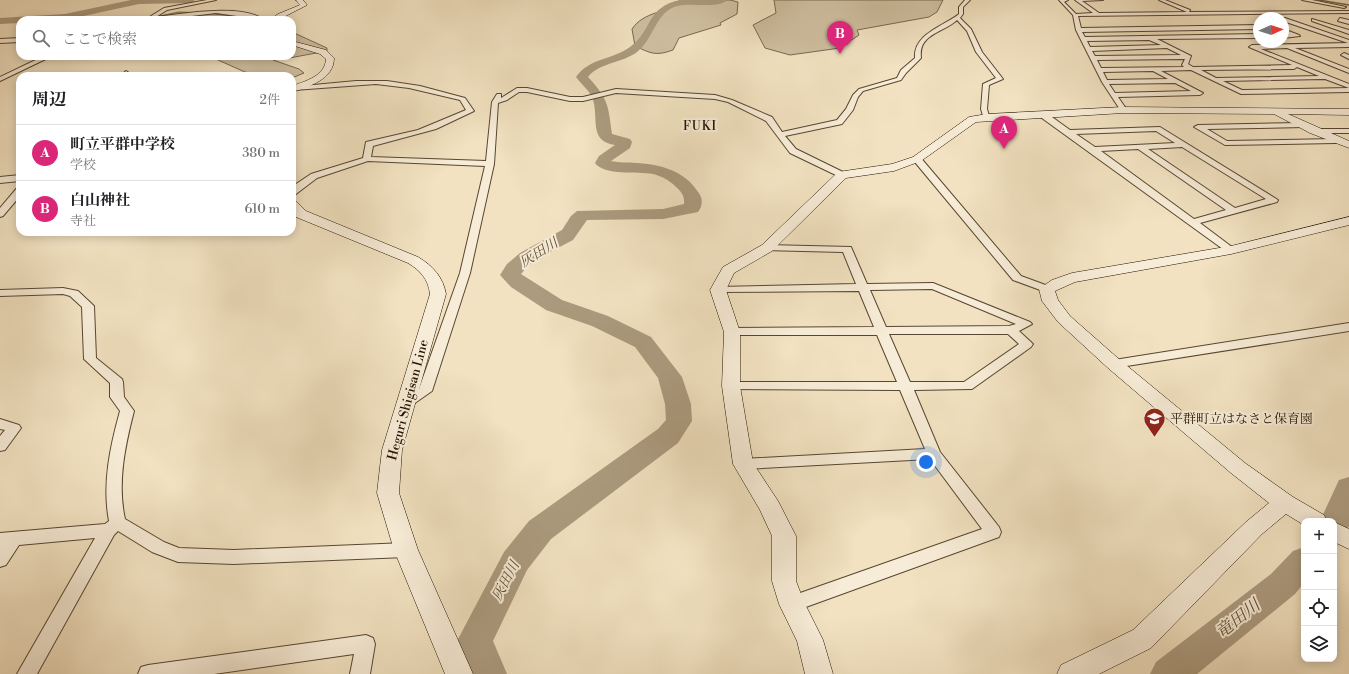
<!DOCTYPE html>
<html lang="ja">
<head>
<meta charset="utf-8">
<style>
	body { margin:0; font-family:"Libre Bodoni","Noto Serif JP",serif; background:#f2f2f2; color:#202124 }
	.controls { position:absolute; right:12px; bottom:12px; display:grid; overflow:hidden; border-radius:8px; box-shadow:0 2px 10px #0003 }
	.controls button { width:36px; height:36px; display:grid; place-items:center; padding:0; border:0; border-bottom:1px solid #e0e0e0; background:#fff; color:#202124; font:20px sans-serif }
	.compass { position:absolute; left:1253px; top:12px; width:36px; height:36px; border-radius:50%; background:#fff; box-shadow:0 2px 10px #0003; rotate:87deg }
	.you { position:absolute; left:926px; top:462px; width:14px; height:14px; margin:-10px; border:3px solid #fff; border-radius:50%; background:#1a73e8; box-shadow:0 0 0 6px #1a73e833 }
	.badge { display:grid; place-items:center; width:26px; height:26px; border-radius:50%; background:#db2777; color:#fff; font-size:13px; font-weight:700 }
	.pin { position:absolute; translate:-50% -33px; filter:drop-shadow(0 1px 2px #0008) }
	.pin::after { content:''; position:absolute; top:21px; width:14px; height:12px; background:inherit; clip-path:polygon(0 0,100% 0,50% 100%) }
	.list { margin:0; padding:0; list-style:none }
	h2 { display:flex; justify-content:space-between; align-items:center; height:52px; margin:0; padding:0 16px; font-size:17px }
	h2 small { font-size:13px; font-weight:400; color:#757577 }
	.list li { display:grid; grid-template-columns:26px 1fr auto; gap:12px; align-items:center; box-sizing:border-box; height:56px; padding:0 16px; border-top:1px solid #e0e0e0 }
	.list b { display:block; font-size:15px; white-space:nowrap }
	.list p { margin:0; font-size:13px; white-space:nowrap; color:#757577 }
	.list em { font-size:13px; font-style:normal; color:#757577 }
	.icon { flex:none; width:22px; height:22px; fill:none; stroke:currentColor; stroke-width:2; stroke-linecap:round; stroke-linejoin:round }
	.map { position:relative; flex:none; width:1349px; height:674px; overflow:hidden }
	.search { position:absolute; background:#fff; box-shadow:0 2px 10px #0003; left:16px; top:16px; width:280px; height:44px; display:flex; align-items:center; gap:10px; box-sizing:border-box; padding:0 14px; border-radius:12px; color:#757577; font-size:15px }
	.panel { position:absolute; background:#fff; box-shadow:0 2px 10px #0003; left:16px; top:72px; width:280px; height:164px; border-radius:12px }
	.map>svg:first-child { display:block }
	.green { fill:#cfbfa0; stroke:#796850 }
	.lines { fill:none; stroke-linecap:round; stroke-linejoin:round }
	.stream { stroke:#75644c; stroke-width:1.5 }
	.river { fill:#ac9b7f; fill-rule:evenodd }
	.street-casing { stroke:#574630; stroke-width:2 }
	.secondary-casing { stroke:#231200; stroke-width:1 }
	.street { fill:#f7ecd7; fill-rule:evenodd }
	.secondary { fill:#f7ecd7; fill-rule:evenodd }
	.labels { text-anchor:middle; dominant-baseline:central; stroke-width:4; stroke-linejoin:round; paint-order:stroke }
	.far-neighbourhood-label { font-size:12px; letter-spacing:1px; fill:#231200; stroke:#f7ecd7 }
	.street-label { font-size:13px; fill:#231200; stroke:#f7ecd7 }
	.poi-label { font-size:13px; fill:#231200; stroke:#f7ecd7; text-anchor:start }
	.water-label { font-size:14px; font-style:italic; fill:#615039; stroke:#f7ecd7 }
	.near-water-label { font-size:17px; font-style:italic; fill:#615039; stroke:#f7ecd7 }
</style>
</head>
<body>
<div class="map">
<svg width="1349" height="674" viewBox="0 0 1349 674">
	<rect width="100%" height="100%" fill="#f2e2c1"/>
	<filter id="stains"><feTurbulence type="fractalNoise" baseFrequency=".005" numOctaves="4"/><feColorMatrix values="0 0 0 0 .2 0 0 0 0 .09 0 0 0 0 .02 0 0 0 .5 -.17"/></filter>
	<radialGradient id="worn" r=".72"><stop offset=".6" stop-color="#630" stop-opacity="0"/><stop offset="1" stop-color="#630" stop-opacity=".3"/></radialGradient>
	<!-- green -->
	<g class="green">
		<path d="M 680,0 L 730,0 L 738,2 L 737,14 L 720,23 L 721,25 L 679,38 L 673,50 C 656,56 652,54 635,46 L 632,29 C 644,11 666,14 680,0 Z"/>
		<path d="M 774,0 L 943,0 L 937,12 L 929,17 L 857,30 L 859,35 L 840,48 L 790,55 L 765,48 L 753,25 L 776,13 Z"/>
		<path d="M 179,12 L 206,13 L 268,20 L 141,20 Z"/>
		<path d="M 292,32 L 327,48 L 327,51 L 284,59 L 273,60 L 299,69 L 304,73 L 292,78 L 292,76 L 264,76 L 245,72 L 209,56 L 292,56 Z"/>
	</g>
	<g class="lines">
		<!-- stream -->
		<path class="stream" d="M 1319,0 L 1349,5"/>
		<!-- river -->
		<g class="river">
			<path d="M 131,0 L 195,0 L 191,3 L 139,4 L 65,20 L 20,20 L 20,23 L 0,24 L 0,18 L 65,14 Z"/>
			<path d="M 680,0 L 727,0 C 718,10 688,1 674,7 C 655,15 653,40 637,52 C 623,63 600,62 588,77 C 609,100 608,105 612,134 L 630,139 L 632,142 L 630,148 L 611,161 C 619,163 628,162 636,163 C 660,164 685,171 698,192 C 703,198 703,205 698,212 L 663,219 L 587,220 L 573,240 L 533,261 L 521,274 L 562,300 L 608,316 L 651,337 L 682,377 L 691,404 L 692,421 L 678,443 L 551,539 L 527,570 L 493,641 L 507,674 L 469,674 L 457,641 L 504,552 L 529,521 L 658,429 L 666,420 L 665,404 L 658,378 L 635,347 L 592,326 L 546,310 L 511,287 L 500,275 L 507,264 L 520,253 L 562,230 L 571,216 L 577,211 L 663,209 L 684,204 C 685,196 681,191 675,186 C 669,180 661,176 653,174 C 638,171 604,176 595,163 L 599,156 L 615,145 C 587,141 600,116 592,97 C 588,89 581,84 576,77 C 589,58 612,60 630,47 C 653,30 646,7 680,0 Z"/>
			<path d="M 1349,477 L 1349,526 L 1345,534 L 1334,537 L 1334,521 L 1320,521 L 1339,480 Z"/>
			<path d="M 1304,547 L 1304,583 L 1295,594 L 1197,674 L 1150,674 L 1156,662 L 1271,574 L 1293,551 Z"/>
		</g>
		<defs>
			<g id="street">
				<path d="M 207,0 L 216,0 L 167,10 L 156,17 C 182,14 243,3 264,20 L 216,13 L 159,20 L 143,20 L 151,18 L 151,16 L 164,8 Z"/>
				<path d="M 965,0 L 970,0 L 963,7 L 963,14 L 960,18 L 971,29 L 982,52 L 1003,79 L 989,85 L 987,109 L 990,119 L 984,119 L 981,109 L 983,84 L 996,78 L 976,52 L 967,31 L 957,20 C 943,33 918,34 921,58 L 906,73 L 901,80 L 863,91 L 858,97 L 853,110 L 842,124 L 785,136 L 796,149 L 845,173 L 846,175 L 842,178 L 790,153 L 766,121 L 728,102 L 715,99 L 616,93 L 583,101 L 570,101 L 527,92 L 519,92 L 507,100 L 498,103 L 494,164 L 470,273 L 432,391 L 412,405 L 402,405 L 400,402 L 402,399 L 419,389 L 460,273 L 485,166 L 368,161 L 317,178 L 292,197 L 293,186 L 311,174 L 363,158 L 366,142 L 418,130 L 466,110 L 460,100 L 409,88 L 376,84 L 294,90 L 292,89 L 292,87 L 356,81 L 387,81 L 420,86 L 465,98 L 474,111 L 436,129 L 373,146 L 371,157 L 486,161 L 492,102 L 497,94 L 501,94 L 501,98 L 517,88 L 527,88 L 570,97 L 583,97 L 616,89 L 715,95 L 732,100 L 772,117 L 782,132 L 837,120 L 846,109 L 853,95 L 859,89 L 897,78 L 901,70 L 915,58 C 913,34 944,26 959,14 L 959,7 Z"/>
				<path d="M 1059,0 L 1068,0 L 1064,2 L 1076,14 L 1093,13 L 1075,0 L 1103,0 L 1082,1 L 1099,13 L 1187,12 L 1159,0 L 1165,0 L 1190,10 L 1189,12 L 1349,11 L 1349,13 L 1078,16 L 1081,28 L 1259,25 L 1259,29 L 1082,32 L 1085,37 L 1259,34 L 1259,38 L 1157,39 L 1191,56 L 1188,64 L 1193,67 L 1292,65 L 1249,47 L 1252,45 L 1348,43 L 1283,21 L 1283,18 L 1281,18 L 1285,18 L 1349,40 L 1349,47 L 1295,48 L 1349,69 L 1349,73 L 1287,48 L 1261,49 L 1349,84 L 1349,88 L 1325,79 L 1223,81 L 1242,90 L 1349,88 L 1349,92 L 1241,94 L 1191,70 L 1161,71 L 1203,93 L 1200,95 L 1118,97 L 1127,110 L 1121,111 L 1102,82 L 1076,30 L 1073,15 ZM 1149,40 L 1161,45 L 1090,47 L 1087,41 ZM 1167,48 L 1181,55 L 1095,56 L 1092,51 ZM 1185,59 L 1182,65 L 1184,67 L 1101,68 L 1097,60 ZM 1297,67 L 1319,76 L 1216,78 L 1201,70 L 1294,69 ZM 1153,71 L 1168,79 L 1107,80 L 1103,72 ZM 1175,83 L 1191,91 L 1115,93 L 1109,84 Z"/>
				<path d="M 1302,0 L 1312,0 L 1346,7 L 1344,8 Z"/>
				<path d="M 1340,18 L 1349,20 L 1349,24 L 1338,21 Z"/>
				<path d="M 1312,19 L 1349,30 L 1349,34 L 1312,21 Z"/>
				<path d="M 1283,29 L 1299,35 L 1300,36 L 1283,38 L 1283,34 L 1287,34 L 1283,33 Z"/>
				<path d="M 20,38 L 20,42 L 0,43 L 0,39 Z"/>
				<path d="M 1344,53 L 1349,55 L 1349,59 L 1341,55 Z"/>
				<path d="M 44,56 L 52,56 L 0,81 L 0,77 Z"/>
				<path d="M 126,71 L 129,73 L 127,76 L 120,76 Z"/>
				<path d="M 1039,112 L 1045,112 L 1070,130 L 1160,127 L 1278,200 L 1277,202 L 1200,223 L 1236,250 L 1235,252 L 1227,252 L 1039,116 ZM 1156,131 L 1175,143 L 1095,147 L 1076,134 ZM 1182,147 L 1266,199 L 1235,208 L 1148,149 ZM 1138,149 L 1226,210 L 1194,219 L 1101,151 Z"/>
				<path d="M 1301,123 L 1304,123 L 1304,127 L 1207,129 L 1227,141 L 1335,139 L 1339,141 L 1335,143 L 1225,145 L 1194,127 L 1198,125 Z"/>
				<path d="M 1311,129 L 1349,129 L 1349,133 L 1314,133 L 1310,131 Z"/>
				<path d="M 914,157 L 920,157 L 1021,276 L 1051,287 L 1052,289 L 1051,291 L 1043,291 L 1013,280 L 914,161 Z"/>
				<path d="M 20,175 L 20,181 L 0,183 L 0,177 Z"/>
				<path d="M 20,187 L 20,196 L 3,216 L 0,217 L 0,208 L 17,188 Z"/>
				<path d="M 767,245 L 851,247 L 867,284 L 933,283 L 1030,322 L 1032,324 L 1019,331 L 1033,344 L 1031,347 L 972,389 L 914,390 L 940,452 L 999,527 L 1001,532 L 999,537 L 792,612 L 786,610 L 783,604 L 786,598 L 982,529 L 930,459 L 743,469 L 738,468 L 736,464 L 738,460 L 743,459 L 925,449 L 900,390 L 726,389 L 724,386 L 726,383 L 731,382 L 897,382 L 877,335 L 728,335 L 726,332 L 732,328 L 874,327 L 859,291 L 714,292 L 713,290 L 718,287 L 856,284 L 843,252 L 763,250 L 762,248 L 763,246 ZM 932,289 L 1016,324 L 1009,326 L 886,327 L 870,290 ZM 889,334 L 1008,334 L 1019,344 L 964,382 L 910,382 Z"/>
				<path d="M 63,288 L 78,291 L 94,306 L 96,358 L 122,379 L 123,382 L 124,397 L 134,411 C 125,446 117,483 125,519 L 164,542 L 179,548 L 234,550 L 406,543 L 412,545 L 414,550 L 412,555 L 406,557 L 234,564 L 178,562 L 152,552 L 118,531 L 114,535 L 37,674 L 17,674 L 95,538 L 19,545 L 6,565 L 0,567 L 0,533 L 105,524 L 109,521 C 102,484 110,447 120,411 L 110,397 L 110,383 L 84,359 L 82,307 L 70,296 L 63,294 L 0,296 L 0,290 Z"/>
				<path d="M 1349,323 L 1349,331 L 1114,368 L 1108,364 L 1114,360 Z"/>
				<path d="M 0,419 L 19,425 L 21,428 L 5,450 L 0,451 L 0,436 L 5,430 L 0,429 Z"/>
				<path d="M 366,635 L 373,638 L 375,644 L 370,674 L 350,674 L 354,654 L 214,674 L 138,674 L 141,667 L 148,665 Z"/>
			</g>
			<g id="secondary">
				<path d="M 296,0 L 303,0 L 307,5 L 278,20 L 270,20 L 278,14 L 300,5 Z"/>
				<path d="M 292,41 L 326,50 L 334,58 C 334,79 309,87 292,92 L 292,86 C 306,81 325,76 326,59 L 320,54 L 292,45 Z"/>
				<path d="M 1123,107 L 1349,109 L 1349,115 L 1288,114 L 1349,141 L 1349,148 L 1310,133 L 1274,114 L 1123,113 L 976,122 L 921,161 L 894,171 L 846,178 L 772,251 L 734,273 L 726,290 L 740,332 L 740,386 L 753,463 L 778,501 L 796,536 L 796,581 L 804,602 L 823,640 L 833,674 L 805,674 L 797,641 L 779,604 L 772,581 L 772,536 L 760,510 L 733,464 L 722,386 L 724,332 L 710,290 L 723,267 L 762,245 L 838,172 L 892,164 L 913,157 L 969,117 L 987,114 Z"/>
				<path d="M 292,201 L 297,202 L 306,211 L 418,257 C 433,266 443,277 446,294 L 402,450 L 399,493 L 418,550 L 473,674 L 445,674 L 394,550 L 377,493 L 382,450 L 430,294 C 428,279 421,271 408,263 L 296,217 L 292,212 Z"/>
				<path d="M 1349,217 L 1349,225 L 1231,254 L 1075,282 L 1055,291 L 1058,300 L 1070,316 L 1120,360 L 1245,463 L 1293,497 L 1324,515 L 1327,521 L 1304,521 L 1304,525 L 1286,514 L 1262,534 L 1151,648 L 1099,674 L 1057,674 L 1061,665 L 1133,630 L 1246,522 L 1269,503 L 1231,473 L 1108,368 L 1058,322 L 1042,301 L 1039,289 L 1052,280 L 1072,273 L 1231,246 Z"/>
				<path d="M 1334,522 L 1349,529 L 1349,549 L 1334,542 Z"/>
			</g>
		</defs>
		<!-- street casing -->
		<use href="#street" class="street-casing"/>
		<!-- secondary casing -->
		<use href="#secondary" class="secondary-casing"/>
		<!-- street -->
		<use href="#street" class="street"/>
		<!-- secondary -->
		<use href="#secondary" class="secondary"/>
	</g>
	<!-- icons -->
	<defs>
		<symbol id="school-pin" viewBox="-11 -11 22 30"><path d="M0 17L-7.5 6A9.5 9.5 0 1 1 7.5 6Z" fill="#8f2418" stroke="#f7ecd7"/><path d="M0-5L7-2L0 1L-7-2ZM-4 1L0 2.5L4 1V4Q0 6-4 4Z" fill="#fff"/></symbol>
	</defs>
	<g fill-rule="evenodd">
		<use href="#school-pin" x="1142" y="406" width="25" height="34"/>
	</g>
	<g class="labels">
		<!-- far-neighbourhood labels -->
		<g class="far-neighbourhood-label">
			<text x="700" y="126">FUKI</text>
		</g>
		<!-- street labels -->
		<g class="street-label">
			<text transform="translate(408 400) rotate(-75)">Heguri Shigisan Line</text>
		</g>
		<!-- poi labels -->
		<g class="poi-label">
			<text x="1170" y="419">平群町立はなさと保育園</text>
		</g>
		<!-- water labels -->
		<g class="water-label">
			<text transform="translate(539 253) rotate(-32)">灰田川</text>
			<text transform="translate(506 581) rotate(-62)">灰田川</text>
		</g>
		<!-- near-water labels -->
		<g class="near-water-label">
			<text transform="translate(1238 619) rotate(-38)">竜田川</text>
		</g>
	</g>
	<rect width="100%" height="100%" filter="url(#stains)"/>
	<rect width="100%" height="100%" fill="url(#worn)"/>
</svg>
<div class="controls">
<button>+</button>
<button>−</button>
<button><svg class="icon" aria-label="locate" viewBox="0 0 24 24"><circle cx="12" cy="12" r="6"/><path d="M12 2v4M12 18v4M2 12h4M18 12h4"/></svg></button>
<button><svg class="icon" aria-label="layers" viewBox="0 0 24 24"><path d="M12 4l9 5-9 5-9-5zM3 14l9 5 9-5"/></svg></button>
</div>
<svg class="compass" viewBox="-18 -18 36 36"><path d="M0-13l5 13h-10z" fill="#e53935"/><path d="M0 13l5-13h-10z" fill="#757577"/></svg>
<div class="you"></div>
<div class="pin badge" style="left:1004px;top:149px">A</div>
<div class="pin badge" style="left:840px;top:54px">B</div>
<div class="search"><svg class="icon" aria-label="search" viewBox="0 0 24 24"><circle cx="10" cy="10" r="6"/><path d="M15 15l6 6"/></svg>ここで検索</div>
<section class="panel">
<h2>周辺<small>2件</small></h2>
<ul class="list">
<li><span class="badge">A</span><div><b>町立平群中学校</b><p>学校</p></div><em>380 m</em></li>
<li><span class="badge">B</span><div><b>白山神社</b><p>寺社</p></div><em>610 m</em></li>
</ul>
</section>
</div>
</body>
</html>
